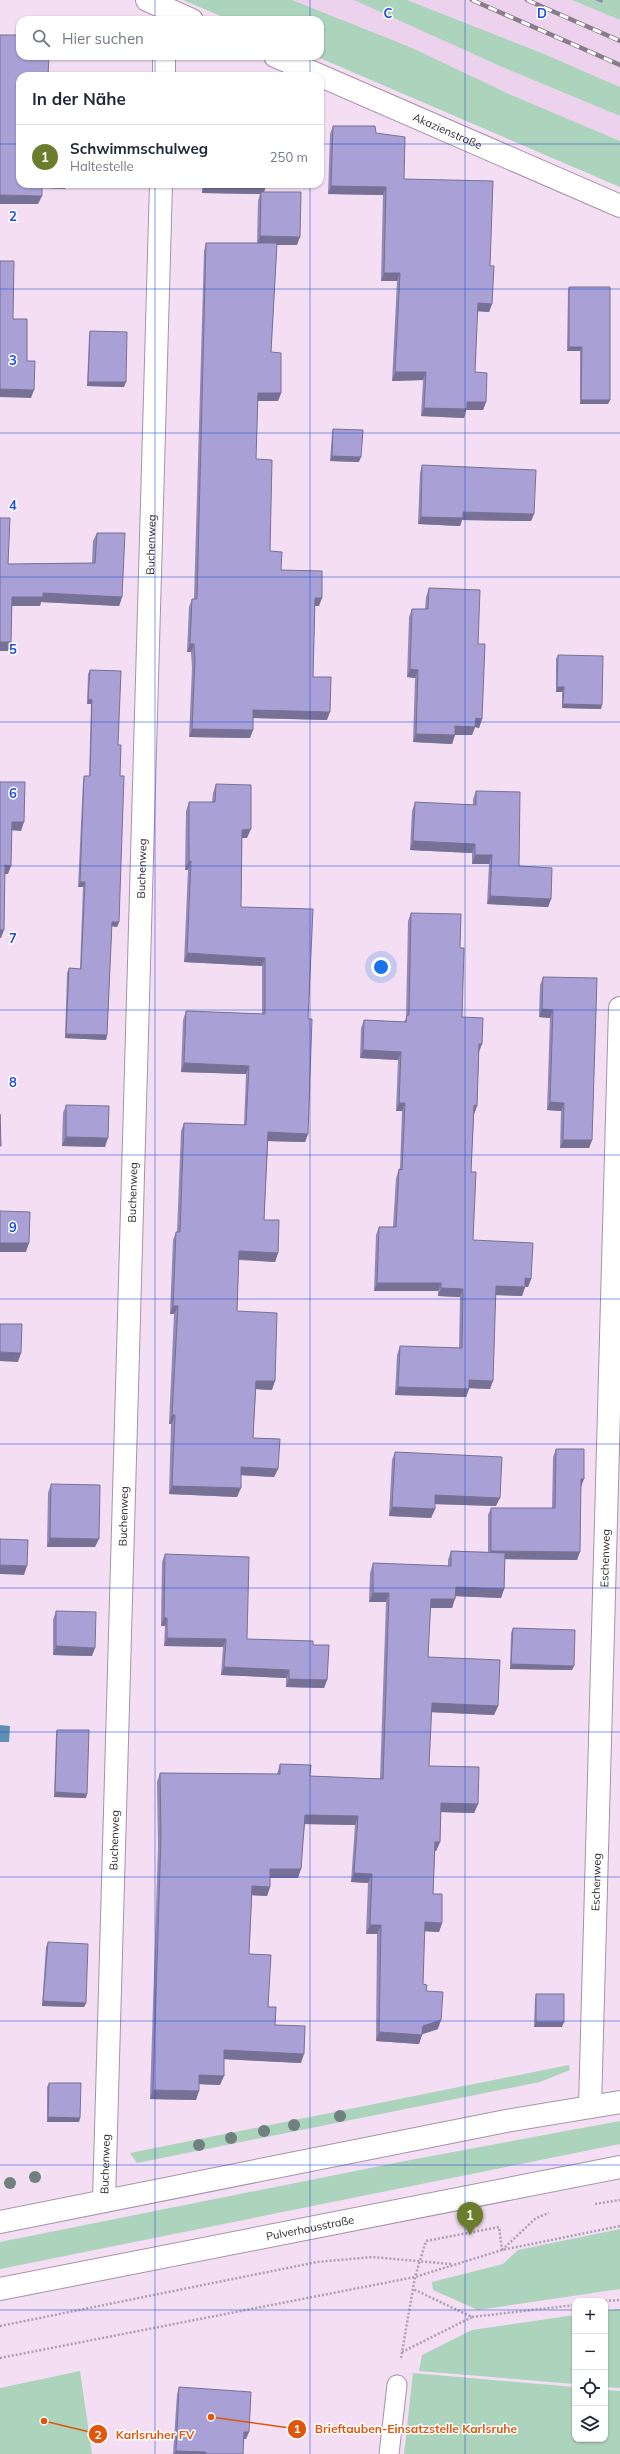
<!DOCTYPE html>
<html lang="de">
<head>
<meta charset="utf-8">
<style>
	body { margin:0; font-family:Mulish,sans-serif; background:#f6f6f7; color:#1f2937 }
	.controls { position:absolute; right:12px; bottom:12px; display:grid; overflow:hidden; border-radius:8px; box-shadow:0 1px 3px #0004 }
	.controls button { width:36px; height:36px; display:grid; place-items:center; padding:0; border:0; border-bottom:1px solid #e0e1e3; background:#fff; color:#1f2937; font:20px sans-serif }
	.you { position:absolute; left:381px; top:967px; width:14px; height:14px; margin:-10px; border:3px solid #fff; border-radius:50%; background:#1a73e8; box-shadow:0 0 0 6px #1a73e833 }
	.badge { display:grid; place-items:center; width:26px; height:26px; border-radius:50%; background:#6b7d2c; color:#fff; font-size:13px; font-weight:700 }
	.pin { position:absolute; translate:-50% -33px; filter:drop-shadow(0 1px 2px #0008) }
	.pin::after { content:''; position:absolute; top:21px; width:14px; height:12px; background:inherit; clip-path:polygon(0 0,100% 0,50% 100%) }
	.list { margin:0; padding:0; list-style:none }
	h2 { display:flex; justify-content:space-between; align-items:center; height:52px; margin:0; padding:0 16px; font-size:17px }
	h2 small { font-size:13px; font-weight:400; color:#747a83 }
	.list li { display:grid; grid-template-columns:26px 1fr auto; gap:12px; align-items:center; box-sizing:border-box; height:64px; padding:0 16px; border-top:1px solid #e0e1e3 }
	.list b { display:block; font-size:15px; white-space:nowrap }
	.list p { margin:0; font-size:13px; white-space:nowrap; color:#747a83 }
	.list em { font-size:13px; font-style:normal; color:#747a83 }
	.icon { flex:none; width:22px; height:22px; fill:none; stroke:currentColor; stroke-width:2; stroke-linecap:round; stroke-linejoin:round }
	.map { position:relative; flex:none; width:620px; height:2454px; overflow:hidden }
	.search { position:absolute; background:#fff; box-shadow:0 1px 3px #0004; left:16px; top:16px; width:308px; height:44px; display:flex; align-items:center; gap:10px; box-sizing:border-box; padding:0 14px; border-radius:12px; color:#747a83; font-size:15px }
	.panel { position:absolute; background:#fff; box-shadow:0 1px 3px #0004; left:16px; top:72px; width:308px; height:116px; border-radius:12px }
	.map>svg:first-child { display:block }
	.built { fill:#edd2ed }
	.green { fill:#acd3bb }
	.water { fill:#5d90b3 }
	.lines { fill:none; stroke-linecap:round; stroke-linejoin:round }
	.service-casing { stroke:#a793a7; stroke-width:21 }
	.minor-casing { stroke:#a793a7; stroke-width:24 }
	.secondary-casing { stroke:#a793a7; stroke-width:24 }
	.path { stroke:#af9faf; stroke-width:2.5; stroke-dasharray:2 2; stroke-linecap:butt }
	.service { stroke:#fff; stroke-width:19 }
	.minor { stroke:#fff; stroke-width:22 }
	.secondary { stroke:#fff; stroke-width:22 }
	.rail-casing { stroke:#8a7c8a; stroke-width:4.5 }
	.rail { stroke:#fff; stroke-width:3; stroke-dasharray:9; stroke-linecap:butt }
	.tree { fill:#70807e }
	.wall { fill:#918ab7 }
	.shaded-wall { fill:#767195 }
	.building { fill:#a9a1d5; stroke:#767195 }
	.grid { fill:none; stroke:#1d4ed8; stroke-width:1; stroke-opacity:0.55 }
	.labels { text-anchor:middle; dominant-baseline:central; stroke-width:3; stroke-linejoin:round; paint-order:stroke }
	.street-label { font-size:11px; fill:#2f272f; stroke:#fff }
	.grid-label { font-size:13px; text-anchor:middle; font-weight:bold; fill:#1d4ed8; stroke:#fff; stroke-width:3; stroke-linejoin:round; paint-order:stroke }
	.leader { fill:none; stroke:#df560e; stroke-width:1.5 }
	.callout-dot { fill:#df560e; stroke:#fff; stroke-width:1.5 }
	.mark-label { font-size:12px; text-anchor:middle; font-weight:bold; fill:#fff }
	.callout-label { font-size:12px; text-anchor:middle; font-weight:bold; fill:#df560e; stroke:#fff; stroke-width:3; stroke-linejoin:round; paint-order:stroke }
</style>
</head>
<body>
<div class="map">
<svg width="620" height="2454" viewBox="0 0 620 2454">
	<rect width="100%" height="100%" fill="#f3def3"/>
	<!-- built -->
	<g class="built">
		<path d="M 292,0 L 354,0 L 395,18 L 502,67 L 620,116 L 620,141 L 509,94 L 410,47 Z"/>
		<path d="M 407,0 L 572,0 L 620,20 L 620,87 L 544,54 Z"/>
	</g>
	<!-- green -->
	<g class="green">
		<path d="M 183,0 L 292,0 L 410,47 L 509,94 L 620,141 L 620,187 L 315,56 L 320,56 L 320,20 L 230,20 Z"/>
		<path d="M 354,0 L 407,0 L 544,54 L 620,87 L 620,116 L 502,67 Z"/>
		<path d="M 572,0 L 620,0 L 620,20 Z"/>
		<path d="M 569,2065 L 570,2070 L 540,2082 L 137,2163 L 130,2153 Z"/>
		<path d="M 620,2121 L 620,2144 L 0,2269 L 0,2242 L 405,2161 Z"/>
		<path d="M 620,2229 L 620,2289 L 478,2310 L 433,2290 L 432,2282 L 503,2264 L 518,2250 Z"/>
		<path d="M 620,2309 L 620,2388 L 605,2387 L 605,2311 Z"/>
		<path d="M 575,2315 L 575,2384 L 419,2371 L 422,2355 L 472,2330 Z"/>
		<path d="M 80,2371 L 92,2454 L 0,2454 L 0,2388 Z"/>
		<path d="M 413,2373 L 575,2387 L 575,2439 L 605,2439 L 605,2390 L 620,2391 L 620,2454 L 404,2454 Z"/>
	</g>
	<!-- water -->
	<path class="water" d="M 0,1725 L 10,1726 L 9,1742 L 0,1742 Z"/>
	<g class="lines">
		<defs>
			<path id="service" d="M 389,2454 L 397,2385"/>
			<g id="minor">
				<path d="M 147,0 L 192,20"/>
				<path id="s1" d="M 275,56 L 620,206"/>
				<path d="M 164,76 L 164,56"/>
				<path id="s2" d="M 590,2107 L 620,1008"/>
				<path id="s3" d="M 104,2201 L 161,184"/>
			</g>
			<g id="secondary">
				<path d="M 0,2222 L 506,2121 L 620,2102"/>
				<path id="s4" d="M 0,2289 L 620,2167"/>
			</g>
		</defs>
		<!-- service casing -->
		<use href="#service" class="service-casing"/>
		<!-- minor casing -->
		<use href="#minor" class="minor-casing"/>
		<!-- secondary casing -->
		<use href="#secondary" class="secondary-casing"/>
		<!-- path -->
		<g class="path">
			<path d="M 595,2204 L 620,2200"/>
			<path d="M 502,2250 L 536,2218 L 549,2213"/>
			<path d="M 605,2301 L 620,2300"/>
			<path d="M 472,2317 L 575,2305"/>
			<path d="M 0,2326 L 317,2262 L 372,2257 L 451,2264"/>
			<path d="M 402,2352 L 472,2317 L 413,2289"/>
			<path d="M 0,2358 L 415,2277 L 502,2250 L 620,2226"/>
			<path d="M 401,2358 L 415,2277 L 426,2241 L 499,2227 L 502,2250"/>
		</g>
		<!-- service -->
		<use href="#service" class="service"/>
		<!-- minor -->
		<use href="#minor" class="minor"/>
		<!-- secondary -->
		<use href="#secondary" class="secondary"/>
		<defs>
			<g id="rail">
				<path d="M 472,0 L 620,65"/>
				<path d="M 527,0 L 620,41"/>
			</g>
		</defs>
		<!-- rail casing -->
		<use href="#rail" class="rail-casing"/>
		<!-- rail -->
		<use href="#rail" class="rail"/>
	</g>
	<!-- trees -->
	<g class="tree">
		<circle cx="340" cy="2116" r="6"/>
		<circle cx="294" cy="2125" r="6"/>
		<circle cx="264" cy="2131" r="6"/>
		<circle cx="231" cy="2138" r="6"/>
		<circle cx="199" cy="2145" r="6"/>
		<circle cx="35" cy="2177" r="6"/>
		<circle cx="10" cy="2183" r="6"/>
	</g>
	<!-- wall -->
	<g class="wall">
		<path d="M 595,0 L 603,0 L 602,3 Z"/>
		<path d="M 333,126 L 376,133 L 404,179 L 490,266 L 492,304 L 489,312 L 477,311 L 475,372 L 486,402 L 483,410 L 466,410 L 464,418 L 421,416 L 423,380 L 392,381 L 397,281 L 381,281 L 383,195 L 328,194 L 330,134 Z"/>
		<path d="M 202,184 L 266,184 L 264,192 L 297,245 L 277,245 L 271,352 L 281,393 L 278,401 L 257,401 L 256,459 L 270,551 L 281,570 L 319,606 L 315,606 L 313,677 L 327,720 L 253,718 L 253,730 L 250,738 L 189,737 L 192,668 L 191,652 L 187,652 L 189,607 L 192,599 L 194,599 L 204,251 L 206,243 L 257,243 L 258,201 L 260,194 L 202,193 Z"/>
		<path d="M 569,287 L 610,400 L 608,404 L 580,404 L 580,351 L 567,351 L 568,291 Z"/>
		<path d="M 90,331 L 124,387 L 87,386 L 89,336 Z"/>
		<path d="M 333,429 L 359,462 L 330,461 L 332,433 Z"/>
		<path d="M 422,465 L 534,514 L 531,521 L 462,520 L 460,526 L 418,524 L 420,473 Z"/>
		<path d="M 0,518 L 8,564 L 92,563 L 93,541 L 97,533 L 122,597 L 119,606 L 41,602 L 40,606 L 12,606 L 11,642 L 8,651 L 0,651 Z"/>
		<path d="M 429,588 L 478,644 L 482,719 L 479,728 L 475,727 L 472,735 L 455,735 L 452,744 L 413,742 L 415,678 L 407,677 L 409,617 L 412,609 L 425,609 L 426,597 Z"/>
		<path d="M 558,655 L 601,709 L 562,708 L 562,692 L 556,692 L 556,659 Z"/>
		<path d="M 90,670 L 118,745 L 120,776 L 119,922 L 117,927 L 112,926 L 107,1035 L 106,1040 L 65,1038 L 67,973 L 69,968 L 80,969 L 83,887 L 78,887 L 83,781 L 84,776 L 89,776 L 91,704 L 87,704 L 88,674 Z"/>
		<path d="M 216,784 L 247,838 L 242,838 L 241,907 L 308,1019 L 308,1134 L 305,1142 L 268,1141 L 264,1220 L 278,1253 L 275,1262 L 239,1260 L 237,1311 L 272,1390 L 256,1389 L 253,1438 L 278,1469 L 274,1477 L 241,1475 L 237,1497 L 169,1494 L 171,1424 L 169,1424 L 174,1314 L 170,1314 L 173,1240 L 176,1232 L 177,1232 L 181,1131 L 184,1123 L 244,1125 L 246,1074 L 181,1072 L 183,1020 L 186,1011 L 262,1014 L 262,966 L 184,962 L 188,870 L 185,870 L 186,811 L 189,802 L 212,802 L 213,793 Z"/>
		<path d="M 476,791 L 519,866 L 551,899 L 548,907 L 487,904 L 489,864 L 472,864 L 472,853 L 410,850 L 412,811 L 415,802 L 473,805 L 473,799 Z"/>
		<path d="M 411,913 L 460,948 L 462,1017 L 479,1052 L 477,1106 L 474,1114 L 471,1172 L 473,1240 L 531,1279 L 528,1287 L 525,1287 L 522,1296 L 496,1295 L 490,1389 L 469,1388 L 466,1397 L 395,1395 L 397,1355 L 400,1346 L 459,1348 L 460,1297 L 438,1296 L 438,1291 L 374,1291 L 376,1235 L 379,1227 L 393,1227 L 396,1178 L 399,1169 L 400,1169 L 402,1111 L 396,1111 L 398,1060 L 360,1058 L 361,1028 L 364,1020 L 404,1022 L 406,1018 L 408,921 Z"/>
		<path d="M 543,977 L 592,1140 L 589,1148 L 560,1148 L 561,1111 L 547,1110 L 550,1018 L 539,1017 L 540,985 Z"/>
		<path d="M 66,1105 L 105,1147 L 62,1146 L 63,1113 Z"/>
		<path d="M 556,1449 L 581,1487 L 577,1560 L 505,1559 L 504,1589 L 501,1598 L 455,1596 L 452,1608 L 430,1608 L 428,1657 L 498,1706 L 494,1715 L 431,1712 L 429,1766 L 478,1804 L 474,1813 L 441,1812 L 440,1842 L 436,1851 L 435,1851 L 433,1894 L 442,1923 L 439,1932 L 424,1931 L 423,1984 L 426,1991 L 438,2029 L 422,2034 L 419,2044 L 376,2041 L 377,1934 L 366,1934 L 368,1883 L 351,1882 L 355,1825 L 305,1824 L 298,1878 L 270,1878 L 270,1887 L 267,1896 L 252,1895 L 249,1954 L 275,2025 L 301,2063 L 224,2059 L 220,2085 L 199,2084 L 196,2100 L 150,2099 L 158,1846 L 157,1782 L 160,1773 L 277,1774 L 280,1764 L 310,1776 L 380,1779 L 386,1602 L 369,1602 L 370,1573 L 373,1563 L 448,1566 L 448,1560 L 451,1551 L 488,1552 L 488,1515 L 491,1508 L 552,1508 L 553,1457 Z"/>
		<path d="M 395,1452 L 496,1506 L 435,1504 L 435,1509 L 431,1518 L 389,1516 L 392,1460 Z"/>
		<path d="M 51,1484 L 95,1547 L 47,1547 L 48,1493 Z"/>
		<path d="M 165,1554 L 247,1639 L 313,1645 L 327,1680 L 324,1688 L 286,1687 L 286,1678 L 221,1675 L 223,1647 L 164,1646 L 165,1626 L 161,1626 L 162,1562 Z"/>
		<path d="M 56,1611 L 92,1656 L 53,1655 L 53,1620 Z"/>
		<path d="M 513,1628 L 572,1670 L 510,1669 L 511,1633 Z"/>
		<path d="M 57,1730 L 86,1798 L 54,1797 L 56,1734 Z"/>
		<path d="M 48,1942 L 86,2003 L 84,2007 L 42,2006 L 46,1947 Z"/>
		<path d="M 536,1994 L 562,2027 L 534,2027 L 535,1999 Z"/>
		<path d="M 49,2083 L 80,2118 L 79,2122 L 47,2122 L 47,2087 Z"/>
		<path d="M 179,2387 L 246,2439 L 244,2439 L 243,2454 L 173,2454 L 177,2394 Z"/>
	</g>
	<!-- shaded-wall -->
	<g class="shaded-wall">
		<path d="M 40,184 L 67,184 L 65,189 L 38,188 Z"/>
		<path d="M 205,184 L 266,186 L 263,195 L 261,192 L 260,194 L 202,193 Z"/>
		<path d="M 331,186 L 386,187 L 383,195 L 328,194 Z"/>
		<path d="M 0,195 L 42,196 L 38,204 L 0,204 Z"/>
		<path d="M 260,236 L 300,237 L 297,245 L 257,245 Z"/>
		<path d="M 384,273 L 400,273 L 397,281 L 381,281 Z"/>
		<path d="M 478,303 L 492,304 L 489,312 L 475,311 Z"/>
		<path d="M 569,347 L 582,347 L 580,351 L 567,351 Z"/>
		<path d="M 395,372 L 426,372 L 423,380 L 392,381 Z"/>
		<path d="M 88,382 L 126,382 L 124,387 L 87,386 Z"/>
		<path d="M 0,389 L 34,390 L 31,398 L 0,397 Z"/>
		<path d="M 258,393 L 281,393 L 278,401 L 255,401 Z"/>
		<path d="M 581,400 L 610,400 L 608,404 L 580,404 Z"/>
		<path d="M 467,402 L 486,402 L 483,410 L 466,410 L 464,418 L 421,416 L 424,408 Z"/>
		<path d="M 332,456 L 361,457 L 359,462 L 330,461 Z"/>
		<path d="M 463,512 L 534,514 L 531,521 L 462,520 L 460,526 L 418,524 L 421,517 Z"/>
		<path d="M 43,593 L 122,597 L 119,606 L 41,602 L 40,606 L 9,606 L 12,597 Z"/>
		<path d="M 315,598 L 322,598 L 319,606 L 312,606 Z"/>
		<path d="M 0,642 L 11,642 L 8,651 L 0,651 Z"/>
		<path d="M 190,644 L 194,644 L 191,652 L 187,652 Z"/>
		<path d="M 410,669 L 418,670 L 415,678 L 407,677 Z"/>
		<path d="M 557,687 L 564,687 L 562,692 L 556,692 Z"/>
		<path d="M 88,699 L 92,700 L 91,704 L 87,704 Z"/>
		<path d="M 563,704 L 602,705 L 601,709 L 562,708 Z"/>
		<path d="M 253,710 L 330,712 L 327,720 L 251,718 Z"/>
		<path d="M 476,718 L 482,719 L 479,728 L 475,727 L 472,735 L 452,735 L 455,726 Z"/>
		<path d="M 192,729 L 253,730 L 250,738 L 189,737 Z"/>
		<path d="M 416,734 L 455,735 L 452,744 L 413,742 Z"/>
		<path d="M 12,822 L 24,822 L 21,831 L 9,830 Z"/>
		<path d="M 251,829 L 247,838 L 239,838 L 242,830 Z"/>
		<path d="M 413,841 L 475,844 L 472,853 L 410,850 Z"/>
		<path d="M 475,855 L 492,855 L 489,864 L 472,864 Z"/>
		<path d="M 189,861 L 191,861 L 188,870 L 185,870 Z"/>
		<path d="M 5,865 L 11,866 L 8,874 L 2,874 Z"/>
		<path d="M 80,882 L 85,882 L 83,887 L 78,887 Z"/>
		<path d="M 490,896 L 551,899 L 548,907 L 487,904 Z"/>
		<path d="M 112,922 L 119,922 L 117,927 L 110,926 Z"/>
		<path d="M 0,930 L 4,930 L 1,938 L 0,938 Z"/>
		<path d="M 187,953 L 265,958 L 262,966 L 184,962 Z"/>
		<path d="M 542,1009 L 553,1010 L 550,1018 L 539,1017 Z"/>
		<path d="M 66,1034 L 107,1035 L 106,1040 L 65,1038 Z"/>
		<path d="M 479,1044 L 482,1044 L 479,1052 Z"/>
		<path d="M 363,1050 L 401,1052 L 398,1060 L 360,1058 Z"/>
		<path d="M 184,1063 L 249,1066 L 246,1074 L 181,1072 Z"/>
		<path d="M 550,1102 L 564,1103 L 561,1111 L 547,1110 Z"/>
		<path d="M 399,1103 L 405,1103 L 402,1111 L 396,1111 Z"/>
		<path d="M 474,1105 L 477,1106 L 474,1114 Z"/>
		<path d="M 268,1132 L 308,1134 L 305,1142 L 265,1141 Z"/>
		<path d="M 66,1137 L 108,1138 L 105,1147 L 62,1146 Z"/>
		<path d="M 563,1140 L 592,1140 L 589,1148 L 560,1148 Z"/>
		<path d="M 0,1243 L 29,1243 L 26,1252 L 0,1252 Z"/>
		<path d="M 239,1251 L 278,1253 L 275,1262 L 236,1259 Z"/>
		<path d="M 525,1278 L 531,1279 L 528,1287 L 522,1287 Z"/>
		<path d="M 377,1283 L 441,1283 L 438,1291 L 374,1291 Z"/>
		<path d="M 496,1286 L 525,1287 L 522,1296 L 493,1295 Z"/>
		<path d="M 441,1288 L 463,1289 L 460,1297 L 438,1296 Z"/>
		<path d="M 173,1306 L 178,1306 L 174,1314 L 170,1314 Z"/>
		<path d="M 0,1352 L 21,1353 L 18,1362 L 0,1361 Z"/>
		<path d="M 469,1380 L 493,1381 L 490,1389 L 466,1388 Z"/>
		<path d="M 256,1381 L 275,1381 L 272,1390 L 253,1389 Z"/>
		<path d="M 398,1387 L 469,1389 L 466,1397 L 395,1395 Z"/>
		<path d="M 172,1415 L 175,1415 L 171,1424 L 169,1424 Z"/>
		<path d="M 241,1467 L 278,1469 L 274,1477 L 238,1475 Z"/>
		<path d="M 581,1479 L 584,1479 L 581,1487 Z"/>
		<path d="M 172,1486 L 241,1488 L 237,1497 L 169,1494 Z"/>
		<path d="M 435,1495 L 500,1498 L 496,1506 L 432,1504 Z"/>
		<path d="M 392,1507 L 435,1509 L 431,1518 L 389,1516 Z"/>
		<path d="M 50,1538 L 99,1539 L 95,1547 L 47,1547 Z"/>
		<path d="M 491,1551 L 580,1552 L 577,1560 L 488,1559 Z"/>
		<path d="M 0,1565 L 27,1566 L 24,1575 L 0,1574 Z"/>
		<path d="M 456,1587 L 504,1589 L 501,1598 L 452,1596 Z"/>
		<path d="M 373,1593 L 389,1593 L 386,1602 L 369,1602 Z"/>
		<path d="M 431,1599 L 455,1599 L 452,1608 L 427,1608 Z"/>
		<path d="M 164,1618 L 167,1618 L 165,1626 L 161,1626 Z"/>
		<path d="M 167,1638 L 226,1639 L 223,1647 L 164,1646 Z"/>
		<path d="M 56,1646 L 95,1648 L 92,1656 L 53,1655 Z"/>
		<path d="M 511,1664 L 574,1666 L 572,1670 L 510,1669 Z"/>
		<path d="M 224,1667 L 289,1670 L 286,1678 L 221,1675 Z"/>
		<path d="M 289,1679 L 327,1680 L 324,1688 L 286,1687 Z"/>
		<path d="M 432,1703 L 498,1706 L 494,1715 L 428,1712 Z"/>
		<path d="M 55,1792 L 87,1794 L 86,1798 L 54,1797 Z"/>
		<path d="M 441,1803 L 478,1804 L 474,1813 L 438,1812 Z"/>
		<path d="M 305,1815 L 358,1816 L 355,1825 L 302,1824 Z"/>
		<path d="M 435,1842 L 440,1842 L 436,1851 L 432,1851 Z"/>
		<path d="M 270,1869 L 301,1869 L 298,1878 L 267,1878 Z"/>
		<path d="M 354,1873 L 372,1874 L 368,1883 L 351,1882 Z"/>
		<path d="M 252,1886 L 270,1887 L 267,1896 L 249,1895 Z"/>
		<path d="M 425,1922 L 442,1923 L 439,1932 L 421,1931 Z"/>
		<path d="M 370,1925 L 381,1925 L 377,1934 L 366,1934 Z"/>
		<path d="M 43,2001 L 86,2003 L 84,2007 L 42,2006 Z"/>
		<path d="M 441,2020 L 438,2029 L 420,2035 L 422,2035 L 419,2044 L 376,2041 L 379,2032 L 423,2026 Z"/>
		<path d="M 536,2022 L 564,2022 L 562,2027 L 534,2027 Z"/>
		<path d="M 224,2050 L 304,2054 L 301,2063 L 221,2059 Z"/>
		<path d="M 199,2075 L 224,2076 L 220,2085 L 196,2084 Z"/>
		<path d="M 153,2090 L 199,2091 L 196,2100 L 150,2099 Z"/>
		<path d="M 48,2117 L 80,2118 L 79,2122 L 47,2122 Z"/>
		<path d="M 244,2432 L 249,2432 L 246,2439 L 242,2439 Z"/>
		<path d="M 176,2451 L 206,2452 L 205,2454 L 174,2454 Z"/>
	</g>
	<!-- building -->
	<g class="building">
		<path d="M 0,35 L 20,35 L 20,56 L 49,56 L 48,76 L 20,76 L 20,184 L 42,184 L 42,196 L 0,195 Z"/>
		<path d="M 333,126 L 375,126 L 376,133 L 405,137 L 404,179 L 493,181 L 490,266 L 494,266 L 492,304 L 478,303 L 475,372 L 487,373 L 486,402 L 467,402 L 467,409 L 424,408 L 426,372 L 395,372 L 400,273 L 384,273 L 386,187 L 331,186 Z"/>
		<path d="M 205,184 L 266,184 L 266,186 Z"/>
		<path d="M 261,192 L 301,192 L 300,237 L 260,236 Z"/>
		<path d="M 206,243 L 277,243 L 271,352 L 281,353 L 281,393 L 258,393 L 256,459 L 272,460 L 270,551 L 282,552 L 281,570 L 322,571 L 322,598 L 315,598 L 313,677 L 331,677 L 330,712 L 253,710 L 253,730 L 192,729 L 195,660 L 194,644 L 190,644 L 192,599 L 197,599 Z"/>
		<path d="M 0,261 L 14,261 L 13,319 L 27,319 L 27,361 L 35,361 L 34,390 L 0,389 Z"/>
		<path d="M 569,287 L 610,287 L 610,400 L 581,400 L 582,347 L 569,347 Z"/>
		<path d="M 90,331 L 127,332 L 126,382 L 88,382 Z"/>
		<path d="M 333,429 L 363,430 L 361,457 L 332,456 Z"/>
		<path d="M 422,465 L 536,470 L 534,514 L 463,512 L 463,518 L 421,517 Z"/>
		<path d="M 0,518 L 10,518 L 8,564 L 95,563 L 97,533 L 125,533 L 122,597 L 43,593 L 43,597 L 12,597 L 11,642 L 0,642 Z"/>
		<path d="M 429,588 L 480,590 L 478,644 L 485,644 L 482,719 L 476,718 L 475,727 L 455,726 L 455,735 L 416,734 L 418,670 L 410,669 L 412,609 L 428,609 Z"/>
		<path d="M 558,655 L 603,656 L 602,705 L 563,704 L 564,687 L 557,687 Z"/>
		<path d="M 90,670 L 121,671 L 118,745 L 121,745 L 120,776 L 124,776 L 119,922 L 112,922 L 107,1035 L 66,1034 L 69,968 L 81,969 L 85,882 L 80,882 L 84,776 L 90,776 L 92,700 L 88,699 Z"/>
		<path d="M 0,782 L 25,782 L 24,822 L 12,822 L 11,866 L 5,865 L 4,930 L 0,930 Z"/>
		<path d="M 216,784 L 251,785 L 251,829 L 242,830 L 241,907 L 313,909 L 308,1019 L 312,1019 L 308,1134 L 268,1132 L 264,1220 L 279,1220 L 278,1253 L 239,1251 L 237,1311 L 277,1313 L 275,1381 L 256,1381 L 253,1438 L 280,1439 L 278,1469 L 241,1467 L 241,1488 L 172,1486 L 175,1415 L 172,1415 L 178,1306 L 173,1306 L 176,1232 L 180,1232 L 184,1123 L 246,1125 L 249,1066 L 184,1063 L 186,1011 L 265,1014 L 265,958 L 187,953 L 191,861 L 189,861 L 189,802 L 215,802 Z"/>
		<path d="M 476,791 L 520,792 L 519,866 L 552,868 L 551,899 L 490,896 L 492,855 L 475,855 L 475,844 L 413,841 L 415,802 L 476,805 Z"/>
		<path d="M 411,913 L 461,914 L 460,948 L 464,948 L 462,1017 L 483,1018 L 482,1044 L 479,1044 L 477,1106 L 474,1105 L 471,1172 L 476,1172 L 473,1240 L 533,1243 L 531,1279 L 525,1278 L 525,1287 L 496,1286 L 493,1381 L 469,1380 L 469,1389 L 398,1387 L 400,1346 L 462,1348 L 463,1289 L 441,1288 L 441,1283 L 377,1283 L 379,1227 L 396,1227 L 399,1169 L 402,1170 L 405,1103 L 399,1103 L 401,1052 L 363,1050 L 364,1020 L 406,1022 L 407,1015 L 409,1015 Z"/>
		<path d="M 543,977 L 597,978 L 592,1140 L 563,1140 L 564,1103 L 550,1102 L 553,1010 L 542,1009 Z"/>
		<path d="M 66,1105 L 109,1106 L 108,1138 L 66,1137 Z"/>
		<path d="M 0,1114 L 1,1146 L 0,1146 Z"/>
		<path d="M 0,1211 L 30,1212 L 29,1243 L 0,1243 Z"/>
		<path d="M 0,1324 L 22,1324 L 21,1353 L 0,1352 Z"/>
		<path d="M 556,1449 L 584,1449 L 584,1479 L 581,1479 L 580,1552 L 491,1551 L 491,1508 L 555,1508 Z"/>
		<path d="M 395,1452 L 502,1457 L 500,1498 L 435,1495 L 435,1509 L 392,1507 Z"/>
		<path d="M 51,1484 L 100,1485 L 99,1539 L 50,1538 Z"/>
		<path d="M 0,1539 L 28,1540 L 27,1566 L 0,1565 Z"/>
		<path d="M 451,1551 L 505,1553 L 504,1589 L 456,1587 L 455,1599 L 431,1599 L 428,1657 L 500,1660 L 498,1706 L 432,1703 L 429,1766 L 479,1767 L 478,1804 L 441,1803 L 440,1842 L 435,1842 L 433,1894 L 442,1894 L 442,1923 L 425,1922 L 423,1984 L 427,1985 L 426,1991 L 443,1992 L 441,2020 L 423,2026 L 422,2035 L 379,2032 L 381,1925 L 370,1925 L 372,1874 L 354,1873 L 358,1816 L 305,1815 L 301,1869 L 270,1869 L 270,1887 L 252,1886 L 249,1954 L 271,1955 L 268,2007 L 276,2007 L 275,2025 L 305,2026 L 304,2054 L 224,2050 L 224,2076 L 199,2075 L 199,2091 L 153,2090 L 161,1837 L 160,1773 L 280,1774 L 280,1764 L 311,1765 L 310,1776 L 383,1779 L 389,1593 L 373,1593 L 373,1563 L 451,1566 Z"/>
		<path d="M 165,1554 L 249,1557 L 247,1639 L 313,1641 L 313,1645 L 329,1645 L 327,1680 L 289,1679 L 289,1670 L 224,1667 L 226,1639 L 167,1638 L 167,1618 L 164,1618 Z"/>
		<path d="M 56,1611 L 96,1612 L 95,1648 L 56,1646 Z"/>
		<path d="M 513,1628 L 575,1630 L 574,1666 L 511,1664 Z"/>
		<path d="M 57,1730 L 89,1730 L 87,1794 L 55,1792 Z"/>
		<path d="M 48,1942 L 88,1944 L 86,2003 L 43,2001 Z"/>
		<rect x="536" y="1994" width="28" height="28"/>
		<path d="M 49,2083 L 81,2083 L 80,2118 L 48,2117 Z"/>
		<path d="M 179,2387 L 251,2392 L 249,2432 L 244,2432 L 243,2454 L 206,2454 L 206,2452 L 176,2451 Z"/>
	</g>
	<!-- grid -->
	<path class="grid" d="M 155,0 L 155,20M 310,0 L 310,20M 465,0 L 465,2454M 155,56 L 155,76M 310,56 L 310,76M 0,144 L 20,144M 320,144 L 620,144M 155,184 L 155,2454M 310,184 L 310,2454M 0,289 L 620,289M 0,433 L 620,433M 0,577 L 620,577M 0,722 L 620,722M 0,866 L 620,866M 0,1010 L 620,1010M 0,1155 L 620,1155M 0,1299 L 620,1299M 0,1444 L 620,1444M 0,1588 L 620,1588M 0,1732 L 620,1732M 0,1877 L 620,1877M 0,2021 L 620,2021M 0,2165 L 620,2165M 0,2310 L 575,2310M 605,2310 L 620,2310"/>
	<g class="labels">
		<!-- street labels -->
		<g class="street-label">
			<text stroke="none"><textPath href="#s1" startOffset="188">Akazienstraße</textPath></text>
			<text stroke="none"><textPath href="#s3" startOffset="1657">Buchenweg</textPath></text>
			<text stroke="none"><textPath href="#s3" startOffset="1333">Buchenweg</textPath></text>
			<text stroke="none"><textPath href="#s3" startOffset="1009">Buchenweg</textPath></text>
			<text stroke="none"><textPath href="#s3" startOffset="685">Buchenweg</textPath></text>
			<text stroke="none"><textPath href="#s2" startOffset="549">Eschenweg</textPath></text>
			<text stroke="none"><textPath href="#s3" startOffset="361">Buchenweg</textPath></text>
			<text stroke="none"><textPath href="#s2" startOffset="225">Eschenweg</textPath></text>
			<text stroke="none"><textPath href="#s3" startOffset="37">Buchenweg</textPath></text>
			<text stroke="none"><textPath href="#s4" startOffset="316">Pulverhausstraße</textPath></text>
		</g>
	</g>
	<g class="grid-label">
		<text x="388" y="18">C</text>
		<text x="542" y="18">D</text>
		<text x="13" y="221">2</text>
		<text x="13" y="365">3</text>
		<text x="13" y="510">4</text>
		<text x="13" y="654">5</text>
		<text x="13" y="798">6</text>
		<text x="13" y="943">7</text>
		<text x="13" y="1087">8</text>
		<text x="13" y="1232">9</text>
	</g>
	<!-- callouts -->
	<path class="leader" d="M211 2417L297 2429M44 2421L98 2434"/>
	<g class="callout-dot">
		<circle cx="211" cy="2417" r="4"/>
		<circle cx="44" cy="2421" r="4"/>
		<circle cx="297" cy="2429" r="10"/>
		<circle cx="98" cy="2434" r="10"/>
	</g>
	<g class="mark-label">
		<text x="297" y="2433">1</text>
		<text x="98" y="2439">2</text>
	</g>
	<g class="callout-label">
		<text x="416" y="2433">Brieftauben-Einsatzstelle Karlsruhe</text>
		<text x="155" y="2439">Karlsruher FV</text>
	</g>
</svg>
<div class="controls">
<button>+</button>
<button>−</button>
<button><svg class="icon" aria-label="locate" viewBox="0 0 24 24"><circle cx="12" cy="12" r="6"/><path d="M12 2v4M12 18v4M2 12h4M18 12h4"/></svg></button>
<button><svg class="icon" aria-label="layers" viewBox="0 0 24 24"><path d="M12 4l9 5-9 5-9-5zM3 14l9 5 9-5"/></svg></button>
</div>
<div class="you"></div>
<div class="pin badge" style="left:470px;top:2235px">1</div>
<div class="search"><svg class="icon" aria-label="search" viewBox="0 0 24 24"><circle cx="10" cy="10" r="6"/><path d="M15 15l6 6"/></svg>Hier suchen</div>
<section class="panel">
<h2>In der Nähe<small></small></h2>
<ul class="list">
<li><span class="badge">1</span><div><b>Schwimmschulweg</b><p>Haltestelle</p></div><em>250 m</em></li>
</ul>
</section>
</div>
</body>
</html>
